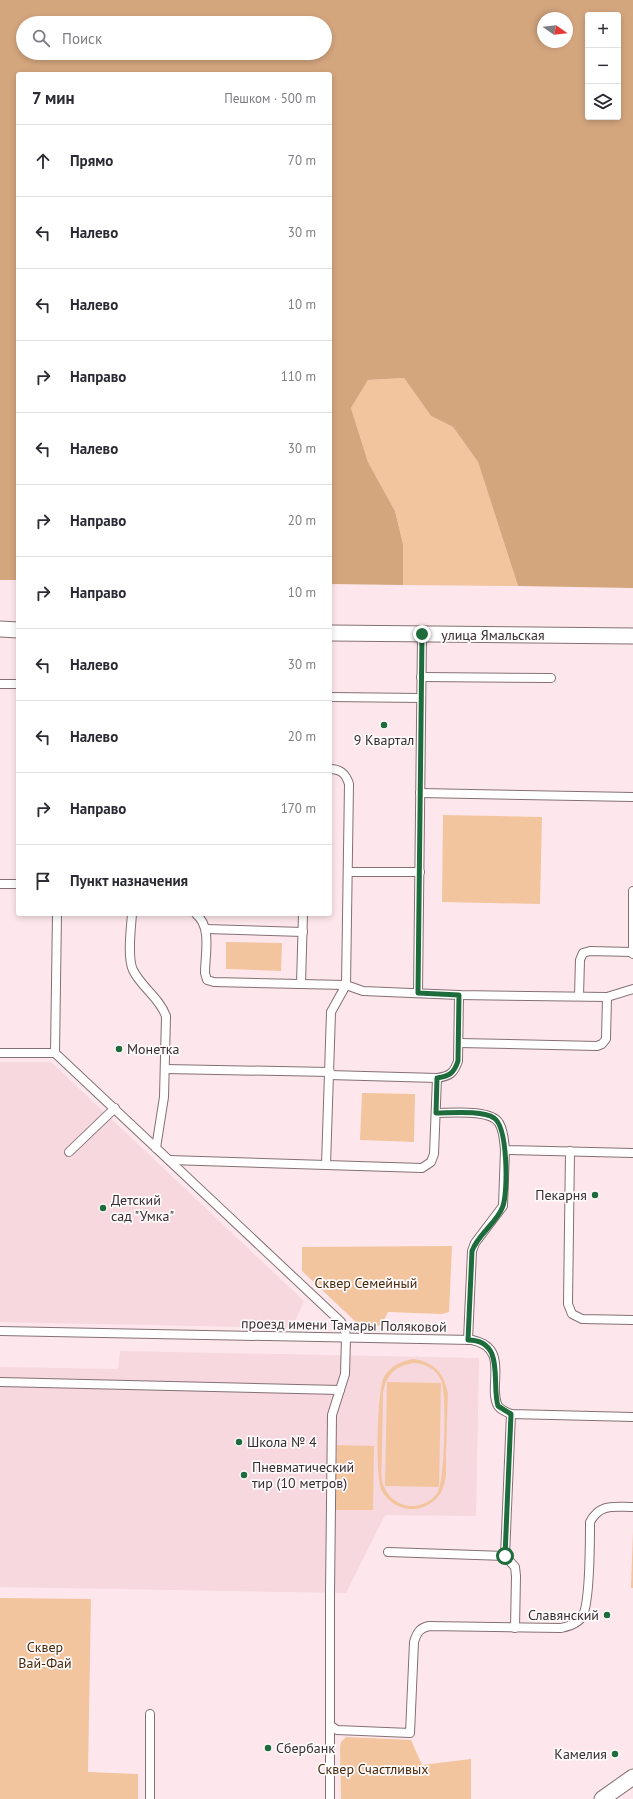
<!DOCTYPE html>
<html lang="ru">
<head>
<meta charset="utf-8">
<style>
	body { margin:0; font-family:"PT Sans",sans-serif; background:#f2f2f3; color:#2b2b33 }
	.controls { position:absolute; right:12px; top:12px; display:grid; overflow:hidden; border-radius:4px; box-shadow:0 2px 6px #0003 }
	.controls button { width:36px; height:36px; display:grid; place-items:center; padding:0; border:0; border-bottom:1px solid #e1e1e2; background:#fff; color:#2b2b33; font:20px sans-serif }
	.compass { position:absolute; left:537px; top:12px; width:36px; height:36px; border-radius:50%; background:#fff; box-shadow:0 2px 6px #0003; rotate:104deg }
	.stop { position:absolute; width:12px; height:12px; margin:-9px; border:3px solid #1e6c3c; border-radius:50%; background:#fff }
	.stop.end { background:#1e6c3c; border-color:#fff; box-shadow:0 1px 4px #0008 }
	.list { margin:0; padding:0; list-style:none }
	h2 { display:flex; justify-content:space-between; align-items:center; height:52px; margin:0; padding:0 16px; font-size:17px }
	h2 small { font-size:13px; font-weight:400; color:#7c7c81 }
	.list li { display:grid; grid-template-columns:26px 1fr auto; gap:12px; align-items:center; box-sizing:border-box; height:72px; padding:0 16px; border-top:1px solid #e1e1e2 }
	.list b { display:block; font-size:15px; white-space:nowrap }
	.list em { font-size:13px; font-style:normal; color:#7c7c81 }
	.icon { flex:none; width:22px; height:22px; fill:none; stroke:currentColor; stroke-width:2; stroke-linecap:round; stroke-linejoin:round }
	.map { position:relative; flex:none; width:633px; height:1799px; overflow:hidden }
	.search { position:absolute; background:#fff; box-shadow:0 2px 6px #0003; left:16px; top:16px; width:316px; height:44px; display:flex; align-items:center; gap:10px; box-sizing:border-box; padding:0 14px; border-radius:22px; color:#7c7c81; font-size:15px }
	.panel { position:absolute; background:#fff; box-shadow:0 2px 6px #0003; left:16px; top:72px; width:316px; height:844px; border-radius:4px }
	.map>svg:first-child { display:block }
	.built { fill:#f6d8de }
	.green { fill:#f3c59e; fill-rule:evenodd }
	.forest { fill:#d4a67e; fill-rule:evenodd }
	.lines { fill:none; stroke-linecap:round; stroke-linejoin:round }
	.lane-casing { stroke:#847074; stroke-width:10 }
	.street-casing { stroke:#847074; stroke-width:17 }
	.lane { stroke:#fff; stroke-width:8 }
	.street { stroke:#fff; stroke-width:15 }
	.route { stroke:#1e6c3c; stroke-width:5 }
	.poi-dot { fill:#1e6c3c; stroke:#fefafb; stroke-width:1.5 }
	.labels { text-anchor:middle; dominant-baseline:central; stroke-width:3.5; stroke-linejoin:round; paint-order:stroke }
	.street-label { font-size:14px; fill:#372e31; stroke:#fefafb }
	.poi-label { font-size:14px; fill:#372e31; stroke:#fefafb; text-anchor:start }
	.park-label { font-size:14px; fill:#492a0a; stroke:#fefafb }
</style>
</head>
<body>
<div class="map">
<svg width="633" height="1799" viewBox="0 0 633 1799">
	<rect width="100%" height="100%" fill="#fee7ec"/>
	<!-- built -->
	<g class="built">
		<path d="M 0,1062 L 51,1062 L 304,1301 L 292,1328 L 0,1322 Z"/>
		<path d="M 120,1351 L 479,1358 L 476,1516 L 385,1515 L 346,1593 L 0,1587 L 0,1367 L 118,1369 Z"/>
	</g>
	<!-- green -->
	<g class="green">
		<path d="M 404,378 L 431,416 L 453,427 L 478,462 L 518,586 L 403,585 L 403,544 L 395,511 L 368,462 L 351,408 L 368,380 Z"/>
		<path d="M 443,815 L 542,817 L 540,904 L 442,902 Z"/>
		<path d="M 226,942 L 282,943 L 281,971 L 226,969 Z"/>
		<path d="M 362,1093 L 415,1094 L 414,1142 L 360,1140 Z"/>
		<path d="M 452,1246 L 449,1312 L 442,1314 L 388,1312 L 381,1326 L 358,1324 L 302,1271 L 302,1247 Z"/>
		<path d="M 414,1359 C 434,1362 445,1374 448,1394 C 447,1414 447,1435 446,1455 C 446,1465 447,1476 444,1485 C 440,1499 427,1509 412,1509 C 400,1509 388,1502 382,1491 C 375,1478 377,1390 384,1377 C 391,1365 402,1361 414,1359 ZM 414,1363 C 426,1364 436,1369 441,1380 C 447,1392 445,1480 438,1492 C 432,1501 421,1507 410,1506 C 397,1505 387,1496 383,1484 C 380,1475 382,1463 382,1454 C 382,1434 383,1413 383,1393 C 386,1375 396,1365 414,1363 Z"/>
		<path d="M 387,1382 L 441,1383 L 439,1487 L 385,1486 Z"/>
		<path d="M 337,1445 L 374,1446 L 373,1510 L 335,1510 Z"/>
		<path d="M 633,1531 L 633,1588 L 631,1588 Z"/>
		<path d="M 0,1598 L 91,1599 L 88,1772 L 138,1774 L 138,1799 L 0,1799 Z"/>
		<path d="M 346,1737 L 411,1740 L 422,1765 L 471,1759 L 471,1799 L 341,1799 L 340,1747 L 341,1742 Z"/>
	</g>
	<!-- forest -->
	<path class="forest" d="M 0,0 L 633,0 L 633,588 L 518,586 L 478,462 L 453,427 L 431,416 L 404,378 L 368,380 L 351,408 L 368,462 L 395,511 L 403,544 L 403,585 L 330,584 L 330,74 L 18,74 L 18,580 L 0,580 ZM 588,15 L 618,15 L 618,117 L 588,117 ZM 543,18 L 567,18 L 567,42 L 543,42 ZM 23,23 L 325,23 L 325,53 L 23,53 Z"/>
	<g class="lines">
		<defs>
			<g id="lane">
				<path d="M 421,677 L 551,678"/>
				<path d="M 0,684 L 18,684"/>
				<path d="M 330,697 L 421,698"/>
				<path d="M 420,793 L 633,797"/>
				<path d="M 349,872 L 420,872"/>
				<path d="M 0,884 L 18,884"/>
				<path d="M 633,891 L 633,954"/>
				<path d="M 132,914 C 131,928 127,958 133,970 C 141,987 159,997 166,1016 L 164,1097 L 156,1148"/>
				<path d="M 196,914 C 212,927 205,954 205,973 L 207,980 L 214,982 L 346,985 L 363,991 L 459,995 L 607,997 L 633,989"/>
				<path d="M 206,929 L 303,932"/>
				<path d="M 301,984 L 303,914"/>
				<path d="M 418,993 L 422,634"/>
				<path d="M 579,996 L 580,960 L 583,953 L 590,951 L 632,952"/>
				<path d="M 459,1043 L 597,1046 L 602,1044 L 606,1039 L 607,997"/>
				<path d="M 0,1053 L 55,1053 L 324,1306 L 341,1322 L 345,1330 L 346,1338 L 345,1374 L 332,1415 L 330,1593 L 330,1799"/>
				<path d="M 55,1053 L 57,914"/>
				<path d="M 165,1069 L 330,1072"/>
				<path d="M 329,1075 L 437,1078"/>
				<path d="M 436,1113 C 451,1113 491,1109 499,1123 C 504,1131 504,1141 505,1150 L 633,1153"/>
				<path d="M 570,1151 L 568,1304 L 572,1314 L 582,1319 L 633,1320"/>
				<path d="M 69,1152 L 115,1108"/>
				<path d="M 169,1160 L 422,1168 L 431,1162 L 434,1154 L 437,1078 C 450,1076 454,1073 458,1061 L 459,995"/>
				<path d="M 326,1165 L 331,1012 L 346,985 L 349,784 C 346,774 341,769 330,769"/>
				<path d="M 0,1331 L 472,1340 C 511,1348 487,1386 498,1406 C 501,1410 506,1412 511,1414 L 633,1417"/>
				<path d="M 468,1340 L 472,1251 L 475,1243 L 503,1206 L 505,1150"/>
				<path d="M 0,1382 L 340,1390"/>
				<path d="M 511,1414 L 505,1556 L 515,1567 L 516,1576 L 515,1628"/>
				<path d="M 388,1552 L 505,1556"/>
				<path d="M 331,1726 L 337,1730 L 410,1733 L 414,1642 C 417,1632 420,1628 429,1626 L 561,1628 C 569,1626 577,1624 582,1617 C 590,1605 590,1539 590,1522 C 600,1503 614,1507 633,1507"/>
				<path d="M 150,1799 L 150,1714"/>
			</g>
			<g id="street">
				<path d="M 0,629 L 18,630"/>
				<path d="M 330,633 L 633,636"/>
				<path d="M 602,1799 L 633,1777"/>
			</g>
		</defs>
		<!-- lane casing -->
		<use href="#lane" class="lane-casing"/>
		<!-- street casing -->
		<use href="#street" class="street-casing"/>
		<!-- lane -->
		<use href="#lane" class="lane"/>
		<!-- street -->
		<use href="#street" class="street"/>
	</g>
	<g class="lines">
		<!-- route -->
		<path class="route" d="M 422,634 L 418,993 L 459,995 L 458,1061 C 454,1073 450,1076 437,1078 L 436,1113 C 450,1113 483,1110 494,1118 C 508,1127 508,1191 503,1206 C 497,1223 478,1234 472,1251 L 468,1340 C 506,1340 491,1384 498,1406 L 511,1414 L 505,1556"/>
	</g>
	<!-- markers -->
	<g class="poi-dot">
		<circle cx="384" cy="725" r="4"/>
		<circle cx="119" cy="1049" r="4"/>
		<circle cx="595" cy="1195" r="4"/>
		<circle cx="103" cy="1208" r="4"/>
		<circle cx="239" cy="1442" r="4"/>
		<circle cx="244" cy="1475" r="4"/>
		<circle cx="607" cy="1615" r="4"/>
		<circle cx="268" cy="1748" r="4"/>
		<circle cx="615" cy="1754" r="4"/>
	</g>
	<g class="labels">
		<!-- street labels -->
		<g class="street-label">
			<text x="493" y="635">улица Ямальская</text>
			<text transform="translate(344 1325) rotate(1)">проезд имени Тамары Поляковой</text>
		</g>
		<!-- poi labels -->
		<g class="poi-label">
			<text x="384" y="740" text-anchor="middle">9 Квартал</text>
			<text x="127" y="1049">Монетка</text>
			<text x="587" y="1195" text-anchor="end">Пекарня</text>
			<text x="111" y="1200">Детский<tspan x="111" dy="16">сад "Умка"</tspan></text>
			<text x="247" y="1442">Школа № 4</text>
			<text x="252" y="1467">Пневматический<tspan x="252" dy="16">тир (10 метров)</tspan></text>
			<text x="599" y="1615" text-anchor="end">Славянский</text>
			<text x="276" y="1748">Сбербанк</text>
			<text x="607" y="1754" text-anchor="end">Камелия</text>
		</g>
		<!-- park labels -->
		<g class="park-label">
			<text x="366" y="1283">Сквер Семейный</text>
			<text x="45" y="1647">Сквер<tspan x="45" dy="16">Вай-Фай</tspan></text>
			<text x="373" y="1769">Сквер Счастливых</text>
		</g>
	</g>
</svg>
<div class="controls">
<button>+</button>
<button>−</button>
<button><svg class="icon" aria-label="layers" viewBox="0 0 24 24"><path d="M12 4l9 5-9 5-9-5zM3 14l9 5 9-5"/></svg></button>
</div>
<svg class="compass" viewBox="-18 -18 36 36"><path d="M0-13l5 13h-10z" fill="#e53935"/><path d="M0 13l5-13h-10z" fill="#7c7c81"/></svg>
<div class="stop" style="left:505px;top:1556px"></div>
<div class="stop end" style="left:422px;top:634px"></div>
<div class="search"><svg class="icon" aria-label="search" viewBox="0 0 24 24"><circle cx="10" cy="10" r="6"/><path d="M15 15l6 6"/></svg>Поиск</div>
<section class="panel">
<h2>7 мин<small>Пешком · 500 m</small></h2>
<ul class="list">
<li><svg class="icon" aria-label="ahead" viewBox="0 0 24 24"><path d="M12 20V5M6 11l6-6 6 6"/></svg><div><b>Прямо</b></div><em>70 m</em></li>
<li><svg class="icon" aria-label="left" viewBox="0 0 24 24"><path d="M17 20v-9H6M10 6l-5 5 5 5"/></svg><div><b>Налево</b></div><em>30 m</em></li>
<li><svg class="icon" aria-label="left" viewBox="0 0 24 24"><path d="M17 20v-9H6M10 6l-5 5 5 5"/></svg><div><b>Налево</b></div><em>10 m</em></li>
<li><svg class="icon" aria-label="right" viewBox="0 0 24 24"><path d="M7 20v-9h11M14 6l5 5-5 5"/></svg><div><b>Направо</b></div><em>110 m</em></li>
<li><svg class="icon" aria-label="left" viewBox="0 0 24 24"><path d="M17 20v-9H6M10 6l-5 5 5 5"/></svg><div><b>Налево</b></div><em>30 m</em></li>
<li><svg class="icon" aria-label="right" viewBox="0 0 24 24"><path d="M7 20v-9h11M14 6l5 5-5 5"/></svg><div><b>Направо</b></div><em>20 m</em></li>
<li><svg class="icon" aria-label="right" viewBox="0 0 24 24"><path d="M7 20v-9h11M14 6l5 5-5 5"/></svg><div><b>Направо</b></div><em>10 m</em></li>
<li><svg class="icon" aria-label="left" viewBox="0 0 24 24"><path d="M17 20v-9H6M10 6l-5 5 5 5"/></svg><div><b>Налево</b></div><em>30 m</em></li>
<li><svg class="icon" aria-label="left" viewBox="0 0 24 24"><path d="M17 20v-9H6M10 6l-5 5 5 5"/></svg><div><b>Налево</b></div><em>20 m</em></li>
<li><svg class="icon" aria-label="right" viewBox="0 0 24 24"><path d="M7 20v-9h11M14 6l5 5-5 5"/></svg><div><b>Направо</b></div><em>170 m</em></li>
<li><svg class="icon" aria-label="arrive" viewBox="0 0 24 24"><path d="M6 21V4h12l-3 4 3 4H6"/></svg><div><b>Пункт назначения</b></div></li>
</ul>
</section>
</div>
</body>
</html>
